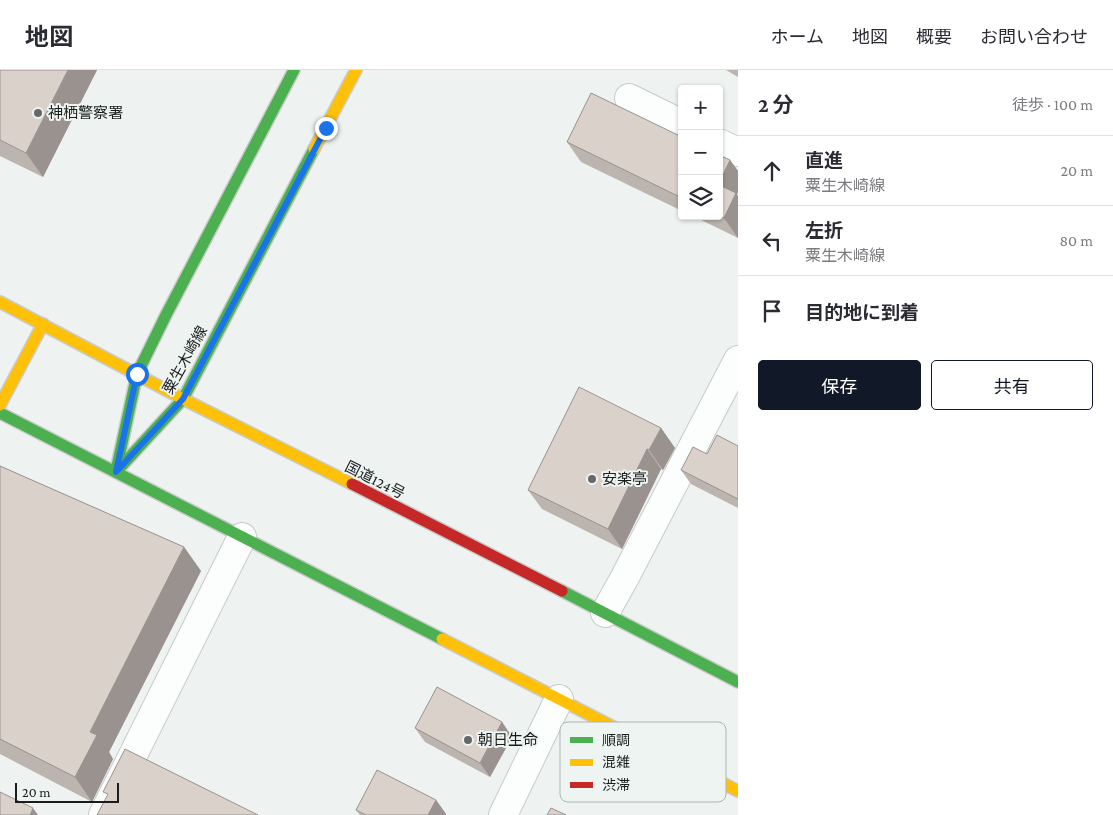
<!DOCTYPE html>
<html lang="ja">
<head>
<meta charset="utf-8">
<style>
	body { margin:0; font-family:"Crimson Pro","Noto Sans JP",serif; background:#f7f7f7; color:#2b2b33 }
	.controls { position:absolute; right:15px; top:15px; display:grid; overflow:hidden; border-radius:5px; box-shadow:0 1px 4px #0004 }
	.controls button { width:45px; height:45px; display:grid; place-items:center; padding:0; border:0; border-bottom:1px solid #e1e1e2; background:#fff; color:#2b2b33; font:25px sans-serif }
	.scale { position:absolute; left:15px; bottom:12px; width:104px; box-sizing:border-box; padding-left:5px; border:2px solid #1b1d1c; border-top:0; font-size:14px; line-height:18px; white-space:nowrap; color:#1b1d1c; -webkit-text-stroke:4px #edf4f1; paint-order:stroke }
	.stop { position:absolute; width:15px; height:15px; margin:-11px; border:4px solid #1a73e8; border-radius:50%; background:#fff }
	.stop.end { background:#1a73e8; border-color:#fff; box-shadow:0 1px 5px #0008 }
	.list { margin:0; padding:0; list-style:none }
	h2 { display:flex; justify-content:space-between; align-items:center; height:65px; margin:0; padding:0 20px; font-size:21px }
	h2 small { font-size:16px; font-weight:400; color:#7c7c81 }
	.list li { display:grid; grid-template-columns:32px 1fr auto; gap:15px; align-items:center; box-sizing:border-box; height:70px; padding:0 20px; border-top:1px solid #e1e1e2 }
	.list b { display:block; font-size:19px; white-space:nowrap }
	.list p { margin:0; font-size:16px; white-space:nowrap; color:#7c7c81 }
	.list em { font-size:16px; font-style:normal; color:#7c7c81 }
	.actions { display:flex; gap:10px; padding:15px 20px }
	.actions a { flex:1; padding:11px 0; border:1px solid #111827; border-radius:5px; text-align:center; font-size:18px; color:#111827 }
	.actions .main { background:#111827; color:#fff }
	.icon { flex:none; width:28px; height:28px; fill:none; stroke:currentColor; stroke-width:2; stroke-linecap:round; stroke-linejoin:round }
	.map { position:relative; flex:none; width:738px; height:745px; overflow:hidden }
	header { display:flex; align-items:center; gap:30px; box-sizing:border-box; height:70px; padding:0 25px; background:#fff; border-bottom:1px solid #e1e1e2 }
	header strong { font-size:24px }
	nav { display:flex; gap:28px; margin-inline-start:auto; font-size:18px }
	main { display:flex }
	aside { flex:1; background:#fff }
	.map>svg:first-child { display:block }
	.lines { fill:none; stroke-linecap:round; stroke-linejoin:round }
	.street-casing { stroke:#c8cbc9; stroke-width:30 }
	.fast-casing { stroke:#c8cbc9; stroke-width:14 }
	.slow-casing { stroke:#c8cbc9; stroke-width:14 }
	.jam-casing { stroke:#c8cbc9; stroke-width:14 }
	.street { stroke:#fcfdfd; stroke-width:28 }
	.fast { stroke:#4caf50; stroke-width:11 }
	.slow { stroke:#ffc107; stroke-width:11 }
	.jam { stroke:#c62828; stroke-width:11 }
	.wall { fill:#bbb4af }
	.shaded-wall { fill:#99928e }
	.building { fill:#dad1cb; stroke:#99928e }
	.route { stroke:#1a73e8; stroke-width:6 }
	.poi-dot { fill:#656867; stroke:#edf4f1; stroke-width:2 }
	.labels { text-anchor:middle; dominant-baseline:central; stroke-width:4; stroke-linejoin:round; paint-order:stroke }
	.poi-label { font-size:15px; fill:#1b1d1c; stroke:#edf4f1; text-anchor:start }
	.street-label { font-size:15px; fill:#1b1d1c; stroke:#edf4f1 }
	.key { fill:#edf4f1; stroke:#aeb4b1; stroke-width:1 }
	.key-label { font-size:14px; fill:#1b1d1c }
</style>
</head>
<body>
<header>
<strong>地図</strong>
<nav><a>ホーム</a><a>地図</a><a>概要</a><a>お問い合わせ</a></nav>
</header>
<main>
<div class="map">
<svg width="738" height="745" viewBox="0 0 738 745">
	<rect width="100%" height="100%" fill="#eef3f1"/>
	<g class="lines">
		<defs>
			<g id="street">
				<path d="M 629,28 L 682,54"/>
				<path d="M 719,73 L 738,82"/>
				<path d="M 605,543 L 625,507 L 738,290"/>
				<path d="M 103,745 L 242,467"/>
				<path d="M 503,745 L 559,629"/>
			</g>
			<g id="fast">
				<path d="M 0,343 L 442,569"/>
				<path d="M 116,401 L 137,304 L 166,245 L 294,0"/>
				<path d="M 116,402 L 183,329 L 314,79"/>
				<path d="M 562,521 L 738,612"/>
			</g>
			<g id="slow">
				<path d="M 314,79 L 356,0"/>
				<path d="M 0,232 L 183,329 L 352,414"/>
				<path d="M 0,335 L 43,254"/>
				<path d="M 442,569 L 738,721"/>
			</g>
			<path id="jam" d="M 352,414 L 562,521"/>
		</defs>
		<!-- street casing -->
		<use href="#street" class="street-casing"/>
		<!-- fast casing -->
		<use href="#fast" class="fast-casing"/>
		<!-- slow casing -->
		<use href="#slow" class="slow-casing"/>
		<!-- jam casing -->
		<use href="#jam" class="jam-casing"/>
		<!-- street -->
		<use href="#street" class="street"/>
		<!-- fast -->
		<use href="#fast" class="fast"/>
		<!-- slow -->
		<use href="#slow" class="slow"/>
		<!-- jam -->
		<use href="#jam" class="jam"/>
	</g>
	<!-- wall -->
	<g class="wall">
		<path d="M 0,0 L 97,0 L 43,107 L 0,86 Z"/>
		<path d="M 726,0 L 738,0 L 738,7 Z"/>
		<path d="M 682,67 L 682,141 L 581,92 L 567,72 Z"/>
		<path d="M 719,85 L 730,90 L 738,101 L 738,122 L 737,124 L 738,168 L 693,146 L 719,146 Z"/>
		<path d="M 661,358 L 675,378 L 663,400 L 661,399 L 622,479 L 542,439 L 528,420 Z"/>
		<path d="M 738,376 L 738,438 L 691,414 L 681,400 L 707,384 Z"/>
		<path d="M 0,396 L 184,477 L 201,501 L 109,682 L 113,689 L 92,732 L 0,684 Z"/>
		<path d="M 502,652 L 512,667 L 490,707 L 425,672 L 415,658 Z"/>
		<path d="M 436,730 L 446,744 L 445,745 L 360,745 L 356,740 Z"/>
	</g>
	<!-- shaded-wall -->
	<g class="shaded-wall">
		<path d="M 68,0 L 97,0 L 43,107 L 26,83 Z"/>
		<path d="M 730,90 L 738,101 L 738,122 L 737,124 L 738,126 L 738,168 L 724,148 L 719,116 L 719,113 Z"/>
		<path d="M 661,358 L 675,378 L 663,400 L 649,380 Z"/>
		<path d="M 647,379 L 661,399 L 622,479 L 608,459 Z"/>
		<path d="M 184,477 L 201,501 L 109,682 L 113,689 L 92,732 L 75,707 L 90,662 Z"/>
		<path d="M 502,652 L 512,667 L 490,707 L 480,693 Z"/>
		<path d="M 436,730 L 446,744 L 445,745 L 428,745 Z"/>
		<path d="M 33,738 L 38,745 L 30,745 Z"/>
	</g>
	<!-- building -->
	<g class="building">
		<path d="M 0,0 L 68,0 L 26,83 L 0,70 Z"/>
		<path d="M 591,23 L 682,67 L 682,128 L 567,72 Z"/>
		<path d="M 719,85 L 730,90 L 719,113 Z"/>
		<path d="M 719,115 L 736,123 L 724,148 L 719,146 Z"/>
		<path d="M 579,317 L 661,358 L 649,380 L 647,379 L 608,459 L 528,420 Z"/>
		<path d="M 717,365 L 738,376 L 738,429 L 681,400 L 693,377 L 707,384 Z"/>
		<path d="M 0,396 L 184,477 L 90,662 L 97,665 L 75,707 L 0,669 Z"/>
		<path d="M 437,617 L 502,652 L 480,693 L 415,658 Z"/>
		<path d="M 125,679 L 258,745 L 97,745 L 108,724 L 103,722 Z"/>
		<path d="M 377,700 L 436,730 L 428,745 L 366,745 L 356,740 Z"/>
		<path d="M 0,722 L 33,738 L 30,745 L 0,745 Z"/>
		<path d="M 551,738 L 566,745 L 547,745 Z"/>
	</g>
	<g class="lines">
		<!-- route -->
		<path class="route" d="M 137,304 L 116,402 L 183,329 L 326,58"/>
	</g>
	<!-- markers -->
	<g class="poi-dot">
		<circle cx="38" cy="43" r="5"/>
		<circle cx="592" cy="409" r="5"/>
		<circle cx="468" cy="670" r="5"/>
	</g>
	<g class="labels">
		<!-- poi labels -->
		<g class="poi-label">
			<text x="48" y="43">神栖警察署</text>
			<text x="602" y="409">安楽亭</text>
			<text x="478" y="670">朝日生命</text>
		</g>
		<!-- street labels -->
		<g class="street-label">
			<text transform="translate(185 290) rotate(-61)">粟生木崎線</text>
			<text transform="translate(375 410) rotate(27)">国道124号</text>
		</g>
	</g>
	<!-- legend -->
	<rect x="560" y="652" width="166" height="80" rx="8" class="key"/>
	<rect x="570" y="667" width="23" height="6" fill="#4caf50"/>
	<rect x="570" y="689" width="23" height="7" fill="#ffc107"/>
	<rect x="570" y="712" width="23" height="6" fill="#c62828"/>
	<g class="key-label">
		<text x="602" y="675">順調</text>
		<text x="602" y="697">混雑</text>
		<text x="602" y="720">渋滞</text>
	</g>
</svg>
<div class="controls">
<button>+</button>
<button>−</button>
<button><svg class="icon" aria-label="layers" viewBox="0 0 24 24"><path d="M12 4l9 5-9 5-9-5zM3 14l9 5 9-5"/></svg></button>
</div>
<div class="scale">20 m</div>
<div class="stop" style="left:137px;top:304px"></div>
<div class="stop end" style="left:326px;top:58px"></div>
</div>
<aside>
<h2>2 分<small>徒歩 · 100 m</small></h2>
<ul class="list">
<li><svg class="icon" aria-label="ahead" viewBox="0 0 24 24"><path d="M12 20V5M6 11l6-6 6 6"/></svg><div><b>直進</b><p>粟生木崎線</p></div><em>20 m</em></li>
<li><svg class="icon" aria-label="left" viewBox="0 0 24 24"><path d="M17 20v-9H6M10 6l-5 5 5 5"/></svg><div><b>左折</b><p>粟生木崎線</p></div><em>80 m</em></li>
<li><svg class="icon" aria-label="arrive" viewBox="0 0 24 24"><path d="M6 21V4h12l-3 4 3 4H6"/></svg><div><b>目的地に到着</b></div></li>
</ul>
<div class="actions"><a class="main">保存</a><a>共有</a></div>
</aside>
</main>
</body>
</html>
